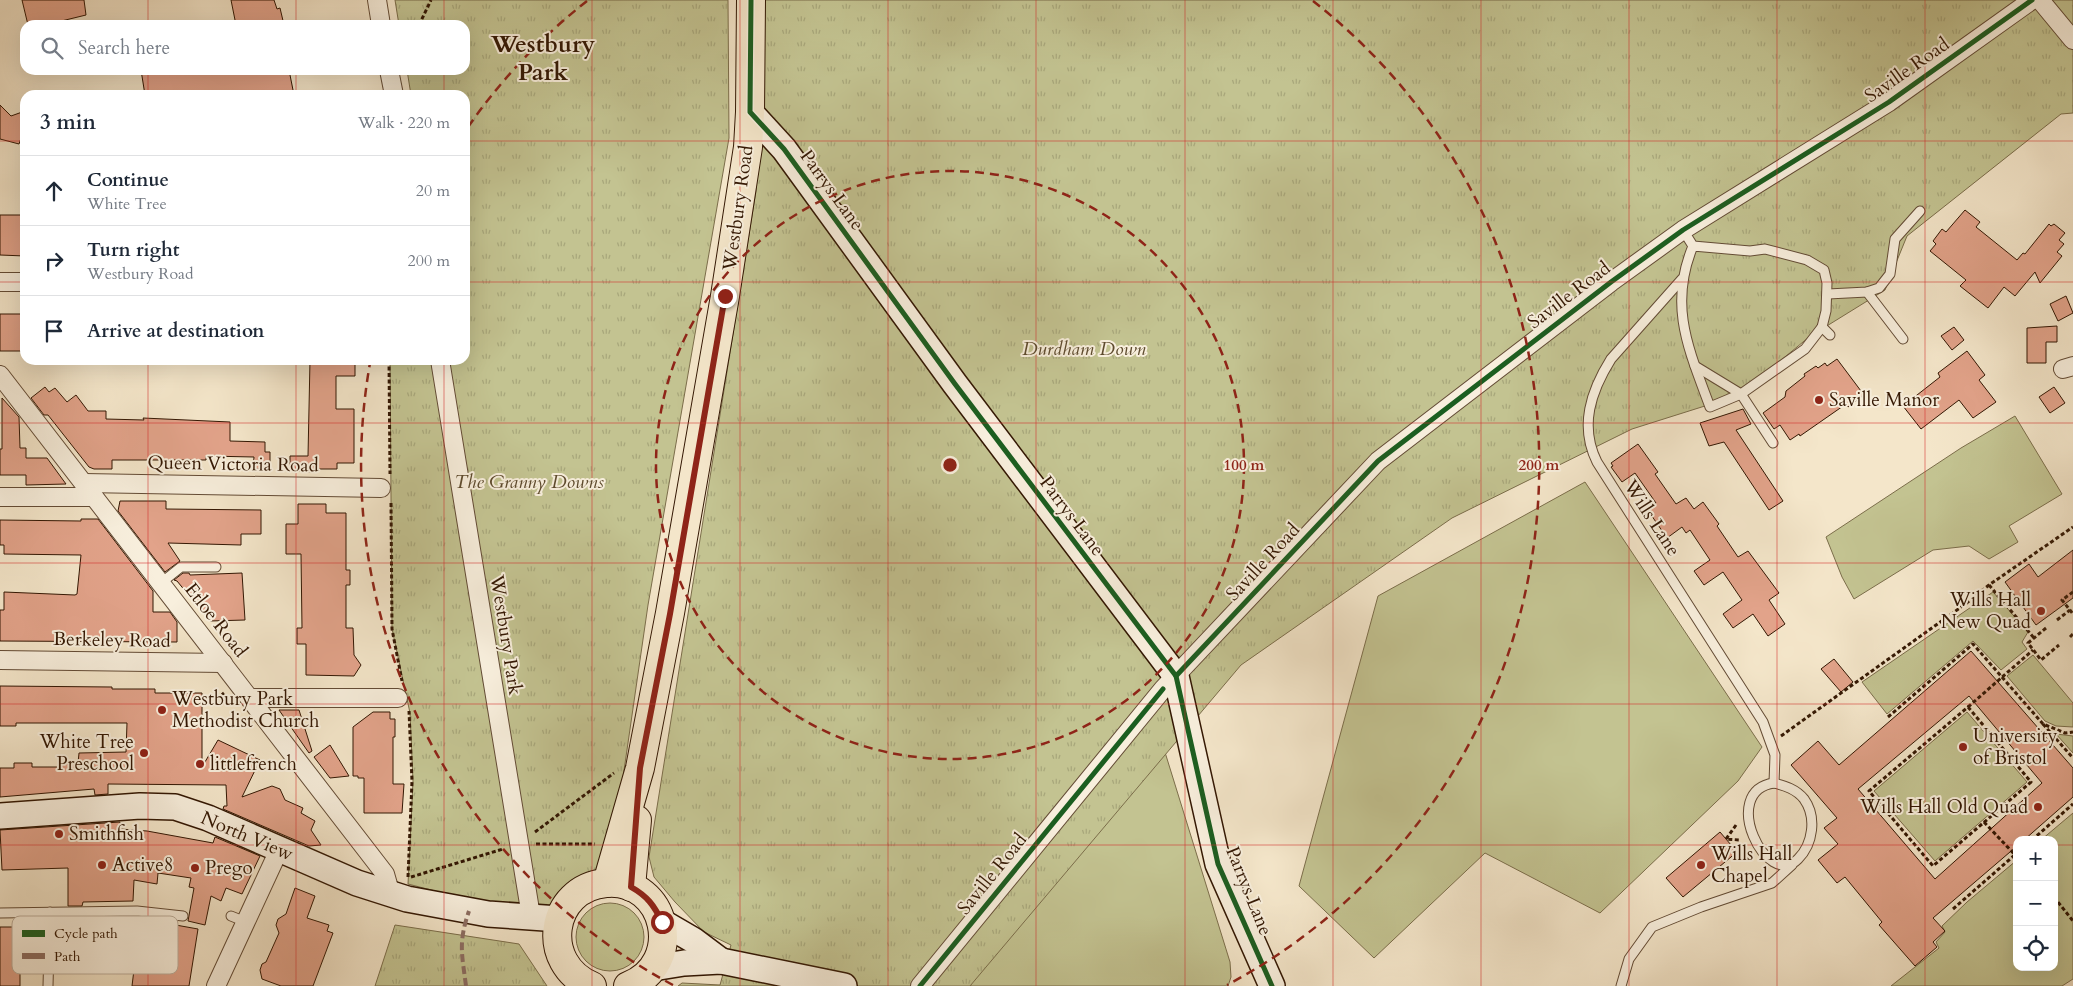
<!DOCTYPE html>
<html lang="en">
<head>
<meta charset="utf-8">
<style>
	body { margin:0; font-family:Cardo,serif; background:#f2f2f3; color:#1f2937 }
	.controls { position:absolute; right:15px; bottom:15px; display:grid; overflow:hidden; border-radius:10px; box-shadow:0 5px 20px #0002 }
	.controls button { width:45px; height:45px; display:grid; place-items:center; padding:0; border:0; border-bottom:1px solid #e0e1e3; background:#fff; color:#1f2937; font:25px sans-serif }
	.stop { position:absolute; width:15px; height:15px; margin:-11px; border:4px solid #8f2418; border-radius:50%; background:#fff }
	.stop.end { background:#8f2418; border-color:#fff; box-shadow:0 1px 5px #0008 }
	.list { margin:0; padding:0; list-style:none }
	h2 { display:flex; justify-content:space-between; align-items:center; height:65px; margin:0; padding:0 20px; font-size:21px }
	h2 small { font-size:16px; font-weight:400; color:#747a83 }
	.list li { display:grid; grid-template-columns:32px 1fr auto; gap:15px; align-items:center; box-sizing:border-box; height:70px; padding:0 20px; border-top:1px solid #e0e1e3 }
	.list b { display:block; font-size:19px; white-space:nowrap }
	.list p { margin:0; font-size:16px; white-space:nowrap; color:#747a83 }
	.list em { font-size:16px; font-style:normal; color:#747a83 }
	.icon { flex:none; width:28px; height:28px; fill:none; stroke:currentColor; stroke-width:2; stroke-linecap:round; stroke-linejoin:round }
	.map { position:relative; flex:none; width:2073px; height:986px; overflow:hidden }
	.search { position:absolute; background:#fff; box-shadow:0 5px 20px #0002; left:20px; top:20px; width:450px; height:55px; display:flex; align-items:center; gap:12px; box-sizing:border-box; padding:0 18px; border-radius:15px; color:#747a83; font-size:19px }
	.panel { position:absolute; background:#fff; box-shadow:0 5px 20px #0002; left:20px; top:90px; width:450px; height:275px; border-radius:15px }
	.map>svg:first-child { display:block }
	.green { fill:#c3c391; stroke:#7b6d4a }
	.park { fill:url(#park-tufts); stroke:#7b6d4a }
	.building { fill:#e2a38a; stroke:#331703; fill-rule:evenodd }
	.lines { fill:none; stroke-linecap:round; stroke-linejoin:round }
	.service-casing { stroke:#634b35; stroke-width:11 }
	.minor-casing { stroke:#634b35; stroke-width:20 }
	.secondary-casing { stroke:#331703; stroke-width:28 }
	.primary-casing { stroke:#331703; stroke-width:30 }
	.path { stroke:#331703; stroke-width:3; stroke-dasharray:4 2.5; stroke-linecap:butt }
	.service { stroke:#f8efdd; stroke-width:9 }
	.minor { stroke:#f8efdd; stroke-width:18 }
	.secondary { stroke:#f8efdd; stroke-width:25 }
	.primary { stroke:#f4e6ca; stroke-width:28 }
	.quiet { stroke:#8d6e63; stroke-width:4; stroke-dasharray:8 4; stroke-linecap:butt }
	.cycleway-casing { stroke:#f8efdd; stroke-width:8 }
	.cycleway { stroke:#1b5e20; stroke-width:5 }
	.route { stroke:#8f2418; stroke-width:6 }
	.grid { fill:none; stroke:#d62828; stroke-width:1; stroke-opacity:0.55 }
	.ring { fill:none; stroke:#8f2418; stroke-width:2.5; stroke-dasharray:9 6 }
	.poi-dot { fill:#8f2418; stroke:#f8efdd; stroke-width:2 }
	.labels { text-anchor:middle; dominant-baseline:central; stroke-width:4; stroke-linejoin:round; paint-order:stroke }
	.street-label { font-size:19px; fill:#331703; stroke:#f8efdd }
	.park-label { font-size:19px; font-style:italic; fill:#5e4b2e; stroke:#f8efdd }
	.poi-label { font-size:19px; fill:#331703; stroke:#f8efdd; text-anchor:start }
	.district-label { font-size:24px; font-weight:bold; fill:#331703; stroke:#f8efdd }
	.key { fill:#f8efdd; stroke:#bdae9c; stroke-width:1 }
	.key-label { font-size:14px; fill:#331703 }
	.centre { fill:#8f2418; stroke:#f8efdd; stroke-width:2.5 }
	.ring-label { font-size:15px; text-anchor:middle; font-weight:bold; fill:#8f2418; stroke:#f8efdd; stroke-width:4; stroke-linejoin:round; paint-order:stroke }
</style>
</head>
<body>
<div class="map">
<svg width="2073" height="986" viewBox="0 0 2073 986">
	<defs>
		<pattern id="park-tufts" width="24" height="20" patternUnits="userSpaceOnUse" patternTransform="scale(1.25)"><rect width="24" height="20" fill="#c3c391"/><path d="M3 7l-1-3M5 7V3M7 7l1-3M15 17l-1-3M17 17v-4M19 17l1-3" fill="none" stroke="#a8a77b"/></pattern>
	</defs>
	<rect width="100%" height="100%" fill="#f4e6ca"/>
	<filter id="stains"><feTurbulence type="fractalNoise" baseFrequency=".004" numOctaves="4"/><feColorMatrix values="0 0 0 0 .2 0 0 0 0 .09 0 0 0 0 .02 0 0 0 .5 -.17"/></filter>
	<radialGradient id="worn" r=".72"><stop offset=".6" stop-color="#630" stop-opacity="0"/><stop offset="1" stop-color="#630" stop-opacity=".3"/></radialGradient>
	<!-- green -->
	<g class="green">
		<path d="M 2015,416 L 2062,494 L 2009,526 L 2018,542 L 1989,559 L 1969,546 L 1933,550 L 1854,599 L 1842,577 L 1826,537 L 1961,448 Z"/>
		<path d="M 1585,482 L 1762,747 L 1738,781 L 1600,913 L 1485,853 L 1374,958 L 1299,886 L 1378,596 Z"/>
		<path d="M 1993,592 L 2028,632 L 2022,642 L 2027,649 L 2001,670 L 1973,641 L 1887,714 L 1862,682 Z"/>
		<path d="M 2033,655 L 2073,703 L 2073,727 L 2056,726 L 2045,721 L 2007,676 Z"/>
		<path d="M 1967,712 L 2027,782 L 1935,861 L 1874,791 Z"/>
		<path d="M 2056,734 L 2073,736 L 2073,753 Z"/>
		<path d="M 1164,749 L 1230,962 L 1231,977 L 1228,986 L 972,986 L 956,980 Z"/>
		<path d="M 2073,813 L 2073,979 L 2062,986 L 1891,986 L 1939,948 L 1936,942 L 1945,932 L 1942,926 L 1967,902 L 2017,860 L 2017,967 L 2054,967 L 2054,840 L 2041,840 Z"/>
		<circle cx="610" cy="937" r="34"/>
	</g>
	<!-- park -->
	<g class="park">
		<path d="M 395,0 L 728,0 L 729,138 L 648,605 L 610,867 L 540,918 L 408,884 L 413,781 L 410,713 L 392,629 L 390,360 L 465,360 L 465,95 L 411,95 L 407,70 L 465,70 L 465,25 L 399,25 Z"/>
		<path d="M 764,0 L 2073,0 L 2073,113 L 2061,114 L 1907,236 L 1885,290 L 1809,337 L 1756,381 L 1708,405 L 1632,429 L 1452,518 L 1241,665 L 970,986 L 678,986 L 682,983 L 720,985 L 731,945 L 704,932 L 675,902 L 654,877 L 649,857 L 756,191 Z"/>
		<path d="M 395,925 L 519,944 L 547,986 L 375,986 Z"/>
	</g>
	<!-- building -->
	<g class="building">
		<path d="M 22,0 L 84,0 L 86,15 L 45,25 L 28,25 Z"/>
		<path d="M 231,0 L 274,0 L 277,9 L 280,8 L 284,25 L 236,25 Z"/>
		<path d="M 141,70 L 289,70 L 294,95 L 145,95 Z"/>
		<path d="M 0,105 L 11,116 L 25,111 L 25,127 L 19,144 L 0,139 Z"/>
		<path d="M 1965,210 L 1980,222 L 1976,227 L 2017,260 L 2023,253 L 2025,254 L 2049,224 L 2051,226 L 2054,224 L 2065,233 L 2059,240 L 2064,244 L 2057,252 L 2062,256 L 2040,283 L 2035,272 L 2015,296 L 2004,287 L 1988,308 L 1960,286 L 1966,280 L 1930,251 L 1936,244 L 1933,241 L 1942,229 L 1946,232 Z"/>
		<path d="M 0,215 L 25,215 L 25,256 L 0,255 Z"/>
		<path d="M 2066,296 L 2073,313 L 2058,321 L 2050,304 Z"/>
		<path d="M 0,314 L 25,314 L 23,351 L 0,351 Z"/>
		<path d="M 2057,326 L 2057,342 L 2046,342 L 2046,363 L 2027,363 L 2027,328 Z"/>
		<path d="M 1954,327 L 1964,340 L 1952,350 L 1941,336 Z"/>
		<path d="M 1967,351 L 1985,375 L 1979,380 L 1996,402 L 1973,418 L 1959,400 L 1921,429 L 1903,406 L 1940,377 L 1938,373 Z"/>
		<path d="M 1837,359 L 1864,395 L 1848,407 L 1846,404 L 1800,436 L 1799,434 L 1790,440 L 1780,425 L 1774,429 L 1763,413 L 1785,397 L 1786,391 L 1805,376 L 1804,374 L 1816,366 L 1818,368 L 1825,363 L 1827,366 Z"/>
		<path d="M 310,360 L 355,360 L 355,376 L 336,376 L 336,409 L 354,409 L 354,463 L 337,463 L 337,469 L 317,469 L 317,472 L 290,471 L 290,456 L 308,456 Z"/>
		<path d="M 45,387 L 49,392 L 55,388 L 67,402 L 76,395 L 88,411 L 106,411 L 106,419 L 144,420 L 143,418 L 230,422 L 230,441 L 265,442 L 265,452 L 270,452 L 270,469 L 253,469 L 254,457 L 206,456 L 206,460 L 112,460 L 112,469 L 94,469 L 89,467 L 48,415 L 44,415 L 31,398 Z"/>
		<path d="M 2054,387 L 2065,403 L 2050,413 L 2039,397 Z"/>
		<path d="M 2,398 L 19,417 L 20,448 L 26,448 L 26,458 L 47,458 L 66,484 L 26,485 L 26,475 L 0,475 L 0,449 L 2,449 Z"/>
		<path d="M 1743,409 L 1751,424 L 1736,430 L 1783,501 L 1769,510 L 1724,442 L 1709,446 L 1700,423 Z"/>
		<path d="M 1638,444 L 1658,472 L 1655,474 L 1676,504 L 1686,498 L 1694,509 L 1703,502 L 1719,524 L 1717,526 L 1738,557 L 1748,551 L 1779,593 L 1769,600 L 1785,624 L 1768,636 L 1753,614 L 1733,628 L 1723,614 L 1742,600 L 1723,572 L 1704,585 L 1694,571 L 1710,560 L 1690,530 L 1686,533 L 1682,527 L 1667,538 L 1647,509 L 1656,503 L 1635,473 L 1622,482 L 1611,467 L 1613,466 L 1611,463 Z"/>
		<path d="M 120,501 L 166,501 L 166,509 L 261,510 L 261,534 L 241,534 L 241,545 L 168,543 L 180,561 L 165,572 L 118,511 Z"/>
		<path d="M 298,504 L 326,504 L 326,513 L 346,513 L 346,570 L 350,570 L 350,585 L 346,585 L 346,628 L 353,628 L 354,655 L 361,665 L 354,676 L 306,675 L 306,644 L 297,644 L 297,628 L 302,628 L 301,554 L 286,554 L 286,524 L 298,524 Z"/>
		<path d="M 81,519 L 98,519 L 153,591 L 153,612 L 170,612 L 177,622 L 177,642 L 0,641 L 0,610 L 4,610 L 4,592 L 75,595 L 77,594 L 81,555 L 4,554 L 4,545 L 0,545 L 0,520 L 81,521 Z"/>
		<path d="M 2073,550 L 2073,598 L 2036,625 L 2005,582 L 2029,564 L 2038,577 Z"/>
		<path d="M 183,573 L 189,573 L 190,575 L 242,573 L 245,620 L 210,621 L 177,581 L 174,580 Z"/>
		<path d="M 1971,651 L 2073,768 L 2073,797 L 2024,840 L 2017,840 L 2017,846 L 1933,918 L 1945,931 L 1933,942 L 1937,947 L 1915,966 L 1879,925 L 1882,922 L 1845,877 L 1837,883 L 1818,860 L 1838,844 L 1824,828 L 1837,818 L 1791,765 L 1818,741 L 1839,765 ZM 1969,696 L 2042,783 L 1935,879 L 1858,789 Z"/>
		<path d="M 1834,659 L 1853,682 L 1841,692 L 1821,669 Z"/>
		<path d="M 0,686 L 112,687 L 112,689 L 155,689 L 155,693 L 202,693 L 202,767 L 218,740 L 260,760 L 242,797 L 272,786 L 280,789 L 285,800 L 303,808 L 301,813 L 315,821 L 311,830 L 321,845 L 309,846 L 223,809 L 224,806 L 227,806 L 226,785 L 108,784 L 108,794 L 95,795 L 94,789 L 0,797 L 0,768 L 14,768 L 14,763 L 32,763 L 32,767 L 62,767 L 62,764 L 78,763 L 79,753 L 126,752 L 127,723 L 16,723 L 16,726 L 0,726 Z"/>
		<path d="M 279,710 L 299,710 L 312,751 L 309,753 Z"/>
		<path d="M 373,712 L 390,712 L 390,719 L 395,719 L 395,737 L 393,737 L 393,784 L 404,784 L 402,813 L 364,813 L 364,778 L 358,778 L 358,776 L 353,776 L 353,727 Z"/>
		<path d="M 330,745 L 349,776 L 330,778 L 314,757 Z"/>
		<path d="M 120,822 L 120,829 L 147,831 L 213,843 L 215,837 L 260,856 L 242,894 L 226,888 L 221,901 L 211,896 L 205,925 L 188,921 L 194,888 L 189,887 L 191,878 L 158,873 L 157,884 L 134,880 L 133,901 L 83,902 L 82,906 L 68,906 L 68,868 L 2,870 L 0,830 Z"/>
		<path d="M 1720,832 L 1737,852 L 1683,897 L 1666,878 Z"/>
		<path d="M 295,888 L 315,896 L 307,918 L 329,925 L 327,931 L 333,933 L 313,986 L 281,986 L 262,979 L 260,970 L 262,964 L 266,962 L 279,933 L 276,925 L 278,919 L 286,914 Z"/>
		<path d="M 159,922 L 198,929 L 189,986 L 132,986 L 137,945 L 155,948 Z"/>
		<path d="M 0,927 L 18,927 L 17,966 L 20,967 L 20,986 L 0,986 Z"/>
	</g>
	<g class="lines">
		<defs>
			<g id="service">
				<path d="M 1683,230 L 1693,246 L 1750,251 L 1765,249 L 1807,260 L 1824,270 L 1827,283 L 1826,311 L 1822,327 L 1805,349 L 1741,394 L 1710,407 C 1689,350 1668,306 1693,246"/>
				<path d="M 1682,279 L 1611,359 C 1591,391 1579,426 1597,462 L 1763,722 L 1775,755 L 1774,783"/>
				<path d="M 1867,292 L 1903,339"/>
				<path d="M 1828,294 L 1867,292 L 1879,288 L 1890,274 L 1895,239 L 1920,211"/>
				<path d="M 1822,327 L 1830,335"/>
				<path d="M 1695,366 L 1741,394 L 1773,443"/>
				<path d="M 161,583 L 181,567 L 216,567"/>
				<path d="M 1774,783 C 1785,786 1796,789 1804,799 C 1817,817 1813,844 1798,859 C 1767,891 1718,791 1774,783 Z"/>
				<path d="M 0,913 L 137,911 L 183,916"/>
				<path d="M 231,916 L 246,922"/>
				<path d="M 48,986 L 50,912"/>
				<path d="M 1621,986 L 1629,959 L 1652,927 L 1701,907 L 1772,883 L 1792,865"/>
			</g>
			<g id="minor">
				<path d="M 377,0 L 381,25"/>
				<path d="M 2040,0 L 2073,40"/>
				<path d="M 389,70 L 394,95"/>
				<path d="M 0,282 L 25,282"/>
				<path d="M 440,360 L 531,916"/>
				<path d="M 2063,369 L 2073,366"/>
				<path d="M 0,375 L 385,874 L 391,895"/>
				<path d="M 84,483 L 381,488"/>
				<path d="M 0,497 L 94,497"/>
				<path d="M 0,660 L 223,663"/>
				<path d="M 251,698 L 398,698"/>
				<path d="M 216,986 L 279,850"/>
				<path d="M 920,986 L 1163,689 L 1378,461 L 1611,282 L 1683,230 L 1889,102 L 2032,0"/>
			</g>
			<g id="secondary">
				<path d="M 750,112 L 784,149 L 955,384 L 1176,676 L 1218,864 L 1272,986"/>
				<path d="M 0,816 L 140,806 L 175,807 L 208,818 L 357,883 L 407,899 L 488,914 L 559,919"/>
				<path d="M 662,922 L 693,940 L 721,961"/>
				<path d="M 653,968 L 684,963 L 721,961 L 844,986"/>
			</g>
			<g id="primary">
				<path d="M 607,883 L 640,768 L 670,613 L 725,296 L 748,147 L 750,112 L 751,0"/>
				<path d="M 631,887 L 637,820"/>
				<path d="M 592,986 C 539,964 549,888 606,883 C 667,878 686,964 628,986"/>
			</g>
		</defs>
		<!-- service casing -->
		<use href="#service" class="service-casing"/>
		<!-- minor casing -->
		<use href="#minor" class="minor-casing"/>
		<!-- secondary casing -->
		<use href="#secondary" class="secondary-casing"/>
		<!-- primary casing -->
		<use href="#primary" class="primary-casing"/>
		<!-- path -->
		<g class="path">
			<path d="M 419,25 L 431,0"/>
			<path d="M 389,360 L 390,474"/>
			<path d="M 391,503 L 392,629 L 402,681"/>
			<path d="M 1989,585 L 2034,638"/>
			<path d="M 2073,592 L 2062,600 L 2073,614"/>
			<path d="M 2057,620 L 2070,610"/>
			<path d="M 2046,628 L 2028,643 L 2041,660 L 2059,645"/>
			<path d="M 2070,637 L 2073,634"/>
			<path d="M 217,699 L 224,693"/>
			<path d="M 1968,707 L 2031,782 L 1933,866 L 1869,791 Z"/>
			<path d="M 1968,707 L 2033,650"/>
			<path d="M 1888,717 L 1973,644 L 2043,724 L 2065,733 L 2073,732"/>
			<path d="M 2043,724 L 2073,758"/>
			<path d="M 1781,736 L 1964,605 L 1989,585 L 2073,527"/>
			<path d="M 1984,822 L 2017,857"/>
			<path d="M 1736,825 L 1726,839 L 1740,840"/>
			<path d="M 535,832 L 614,773"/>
			<path d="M 2032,840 L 2073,804"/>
			<path d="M 536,844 L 595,844"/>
			<path d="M 408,877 L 412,781 L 409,711"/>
			<path d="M 411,877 L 503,849"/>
			<path d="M 2054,897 L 2073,921"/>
			<path d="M 1953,909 L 2017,853"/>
		</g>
		<!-- service -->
		<use href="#service" class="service"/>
		<!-- minor -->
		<use href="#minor" class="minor"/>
		<!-- secondary -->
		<use href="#secondary" class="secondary"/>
		<!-- primary -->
		<use href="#primary" class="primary"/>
		<!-- quiet -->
		<path class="quiet" d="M 466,986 C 462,954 458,943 469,911"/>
		<defs>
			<g id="cycleway">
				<path d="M 751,0 L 750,112 L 784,149 L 955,384 L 1176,676 L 1218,864 L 1272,986"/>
				<path d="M 1176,676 L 1378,461 L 1611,282 L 1683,230 L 1889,102 L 2032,0"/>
				<path d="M 920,986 L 1163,689"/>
			</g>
		</defs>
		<!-- cycleway casing -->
		<use href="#cycleway" class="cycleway-casing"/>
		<!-- cycleway -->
		<use href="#cycleway" class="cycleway"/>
	</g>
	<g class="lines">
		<!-- route -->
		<path class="route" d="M 662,922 C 654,905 647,896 631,887 L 640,768 L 670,614 L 725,296"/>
	</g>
	<!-- grid -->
	<path class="grid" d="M 148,0 L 148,25M 296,0 L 296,25M 444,0 L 444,25M 592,0 L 592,986M 740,0 L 740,986M 888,0 L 888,986M 1036,0 L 1036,986M 1185,0 L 1185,986M 1333,0 L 1333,986M 1481,0 L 1481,986M 1629,0 L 1629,986M 1777,0 L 1777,986M 1925,0 L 1925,986M 148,70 L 148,95M 296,70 L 296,95M 444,70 L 444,95M 0,141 L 25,141M 465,141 L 2073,141M 0,282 L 25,282M 465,282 L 2073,282M 148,360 L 148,986M 296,360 L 296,986M 444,360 L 444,986M 0,423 L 2073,423M 0,563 L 2073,563M 0,704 L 2073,704M 0,845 L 2017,845M 2054,845 L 2073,845"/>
	<!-- distance rings -->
	<g class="ring">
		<circle cx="950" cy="465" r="294"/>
		<path d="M673 985A589 589 0 0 1 370 363M468 127A589 589 0 0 1 587 1M1313 1A589 589 0 0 1 1227 985"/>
	</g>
	<!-- markers -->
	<g class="poi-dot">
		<circle cx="1819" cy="400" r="5"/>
		<circle cx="2041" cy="611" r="5"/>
		<circle cx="162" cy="710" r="5"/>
		<circle cx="1963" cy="747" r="5"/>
		<circle cx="144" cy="753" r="5"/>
		<circle cx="200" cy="764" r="5"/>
		<circle cx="2038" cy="807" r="5"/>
		<circle cx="59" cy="834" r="5"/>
		<circle cx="102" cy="865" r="5"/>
		<circle cx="1701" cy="865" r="5"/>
		<circle cx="195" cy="868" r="5"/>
	</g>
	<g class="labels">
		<!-- street labels -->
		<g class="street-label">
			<text transform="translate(1907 70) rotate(-35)">Saville Road</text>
			<text transform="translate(832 190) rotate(54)">Parrys Lane</text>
			<text transform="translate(738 208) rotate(-82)">Westbury Road</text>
			<text transform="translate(1569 295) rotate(-37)">Saville Road</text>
			<text transform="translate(233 464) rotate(1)">Queen Victoria Road</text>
			<text transform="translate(1072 516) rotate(53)">Parrys Lane</text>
			<text transform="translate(1652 518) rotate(57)">Wills Lane</text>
			<text transform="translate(1263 562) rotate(-47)">Saville Road</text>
			<text transform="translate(216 620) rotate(52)">Etloe Road</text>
			<text transform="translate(506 635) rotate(81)">Westbury Park</text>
			<text transform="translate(112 640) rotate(1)">Berkeley Road</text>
			<text transform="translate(247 836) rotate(23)">North View</text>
			<text transform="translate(992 874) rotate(-51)">Saville Road</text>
			<text transform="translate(1249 891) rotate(68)">Parrys Lane</text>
		</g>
		<!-- park labels -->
		<g class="park-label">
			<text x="1084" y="349">Durdham Down</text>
			<text x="529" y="482">The Granny Downs</text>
		</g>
		<!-- poi labels -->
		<g class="poi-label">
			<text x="1829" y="400">Saville Manor</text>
			<text x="2031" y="600" text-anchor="end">Wills Hall<tspan x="2031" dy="22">New Quad</tspan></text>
			<text x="172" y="699">Westbury Park<tspan x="172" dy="22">Methodist Church</tspan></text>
			<text x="1973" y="736">University<tspan x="1973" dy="22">of Bristol</tspan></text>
			<text x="134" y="742" text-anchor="end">White Tree<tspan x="134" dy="22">Preschool</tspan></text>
			<text x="210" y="764">littlefrench</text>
			<text x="2028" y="807" text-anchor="end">Wills Hall Old Quad</text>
			<text x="69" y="834">Smithfish</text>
			<text x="1711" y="854">Wills Hall<tspan x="1711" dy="22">Chapel</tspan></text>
			<text x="112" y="865">Active8</text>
			<text x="205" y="868">Prego</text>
		</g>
		<!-- district labels -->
		<g class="district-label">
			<text x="543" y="44">Westbury<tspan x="543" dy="28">Park</tspan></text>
		</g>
	</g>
	<!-- legend -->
	<rect x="12" y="916" width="166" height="58" rx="8" class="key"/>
	<rect x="22" y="930" width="23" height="7" fill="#1b5e20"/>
	<rect x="22" y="953" width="23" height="6" fill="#8d6e63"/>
	<g class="key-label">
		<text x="54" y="938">Cycle path</text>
		<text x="54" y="961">Path</text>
	</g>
	<circle cx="950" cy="465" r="8" class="centre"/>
	<g class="ring-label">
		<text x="1244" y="470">100 m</text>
		<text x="1539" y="470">200 m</text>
	</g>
	<rect width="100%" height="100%" filter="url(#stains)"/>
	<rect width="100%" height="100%" fill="url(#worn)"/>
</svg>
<div class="controls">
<button>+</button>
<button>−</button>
<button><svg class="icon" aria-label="locate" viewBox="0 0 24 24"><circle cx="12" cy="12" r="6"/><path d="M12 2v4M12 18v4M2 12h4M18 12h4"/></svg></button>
</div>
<div class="stop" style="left:662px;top:922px"></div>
<div class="stop end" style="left:725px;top:296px"></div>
<div class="search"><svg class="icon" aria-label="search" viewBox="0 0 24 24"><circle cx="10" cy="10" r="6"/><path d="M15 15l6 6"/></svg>Search here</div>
<section class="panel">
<h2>3 min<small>Walk · 220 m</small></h2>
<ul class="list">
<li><svg class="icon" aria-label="ahead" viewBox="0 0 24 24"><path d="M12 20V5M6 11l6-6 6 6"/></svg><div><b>Continue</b><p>White Tree</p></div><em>20 m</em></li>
<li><svg class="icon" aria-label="right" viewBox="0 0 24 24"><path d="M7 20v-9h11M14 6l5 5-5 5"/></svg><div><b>Turn right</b><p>Westbury Road</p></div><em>200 m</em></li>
<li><svg class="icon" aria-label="arrive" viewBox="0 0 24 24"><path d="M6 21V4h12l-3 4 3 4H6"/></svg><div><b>Arrive at destination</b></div></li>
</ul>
</section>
</div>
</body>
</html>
